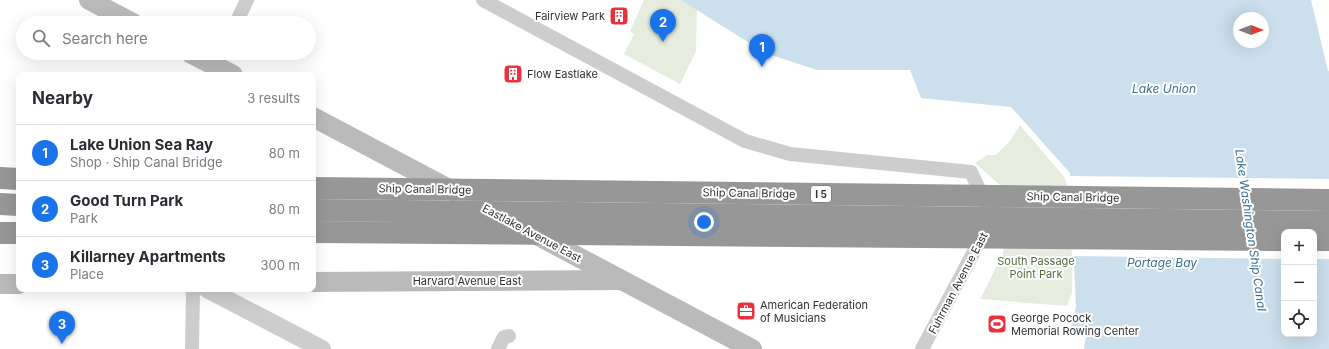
<!DOCTYPE html>
<html lang="en">
<head>
<meta charset="utf-8">
<style>
	body { margin:0; font-family:Inter,sans-serif; background:#f2f2f3; color:#2b2b33 }
	.controls { position:absolute; right:12px; bottom:12px; display:grid; overflow:hidden; border-radius:8px; box-shadow:0 4px 16px #0002 }
	.controls button { width:36px; height:36px; display:grid; place-items:center; padding:0; border:0; border-bottom:1px solid #e1e1e2; background:#fff; color:#2b2b33; font:20px sans-serif }
	.compass { position:absolute; left:1233px; top:12px; width:36px; height:36px; border-radius:50%; background:#fff; box-shadow:0 4px 16px #0002; rotate:90deg }
	.you { position:absolute; left:704px; top:222px; width:14px; height:14px; margin:-10px; border:3px solid #fff; border-radius:50%; background:#1a73e8; box-shadow:0 0 0 6px #1a73e833 }
	.badge { display:grid; place-items:center; width:26px; height:26px; border-radius:50%; background:#1a73e8; color:#fff; font-size:13px; font-weight:700 }
	.pin { position:absolute; translate:-50% -33px; filter:drop-shadow(0 1px 2px #0008) }
	.pin::after { content:''; position:absolute; top:21px; width:14px; height:12px; background:inherit; clip-path:polygon(0 0,100% 0,50% 100%) }
	.list { margin:0; padding:0; list-style:none }
	h2 { display:flex; justify-content:space-between; align-items:center; height:52px; margin:0; padding:0 16px; font-size:17px }
	h2 small { font-size:13px; font-weight:400; color:#7c7c81 }
	.list li { display:grid; grid-template-columns:26px 1fr auto; gap:12px; align-items:center; box-sizing:border-box; height:56px; padding:0 16px; border-top:1px solid #e1e1e2 }
	.list b { display:block; font-size:15px; white-space:nowrap }
	.list p { margin:0; font-size:13px; white-space:nowrap; color:#7c7c81 }
	.list em { font-size:13px; font-style:normal; color:#7c7c81 }
	.icon { flex:none; width:22px; height:22px; fill:none; stroke:currentColor; stroke-width:2; stroke-linecap:round; stroke-linejoin:round }
	.map { position:relative; flex:none; width:1329px; height:349px; overflow:hidden }
	.search { position:absolute; background:#fff; box-shadow:0 4px 16px #0002; left:16px; top:16px; width:300px; height:44px; display:flex; align-items:center; gap:10px; box-sizing:border-box; padding:0 14px; border-radius:22px; color:#7c7c81; font-size:15px }
	.panel { position:absolute; background:#fff; box-shadow:0 4px 16px #0002; left:16px; top:72px; width:300px; height:220px; border-radius:8px }
	.map>svg:first-child { display:block }
	.green { fill:#e6edde }
	.water { fill:#cbdfed; fill-rule:evenodd }
	.pier { fill:#fff }
	.lines { fill:none; stroke-linecap:round; stroke-linejoin:round }
	.minor { stroke:#cdcdcd; stroke-width:14 }
	.tertiary { stroke:#cdcdcd; stroke-width:18 }
	.secondary { stroke:#bababa; stroke-width:20 }
	.motorway { stroke:#979797; stroke-width:22 }
	.motorway-bridge { stroke:#979797; stroke-width:22 }
	.labels { text-anchor:middle; dominant-baseline:central; stroke-width:4; stroke-linejoin:round; paint-order:stroke }
	.shield { fill:#fff; stroke:#6e6e6e; stroke-width:1 }
	.shield-label { font-size:10px; font-weight:bold; fill:#303030 }
	.poi-label { font-size:11px; fill:#303030; stroke:#fff; text-anchor:start }
	.street-label { font-size:11px; fill:#303030; stroke:#fff }
	.park-label { font-size:11px; fill:#536d3c; stroke:#fff }
	.water-label { font-size:12px; font-style:italic; fill:#3c7195; stroke:#fff }
</style>
</head>
<body>
<div class="map">
<svg width="1329" height="349" viewBox="0 0 1329 349">
	<rect width="100%" height="100%" fill="#fff"/>
	<!-- green -->
	<g class="green">
		<path d="M 644,0 L 681,0 L 697,8 L 696,51 L 680,84 L 624,54 L 634,34 L 630,31 Z"/>
		<path d="M 1020,125 L 1065,178 L 1071,200 L 1073,231 L 1072,293 L 1067,306 L 980,299 L 1002,256 L 1011,222 L 1001,186 L 975,163 L 987,155 L 996,155 L 1010,141 Z"/>
	</g>
	<!-- water -->
	<path class="water" d="M 681,0 L 1329,0 L 1329,349 L 1084,349 L 1086,337 L 1069,335 L 1076,307 L 1070,173 L 1011,107 L 921,98 L 910,70 L 817,70 L 765,53 ZM 1239,18 L 1263,18 L 1263,42 L 1239,42 ZM 1284,232 L 1314,232 L 1314,334 L 1284,334 Z"/>
	<!-- pier -->
	<g class="pier">
		<path d="M 1311,0 L 1329,0 L 1329,71 L 1328,71 Z"/>
		<path d="M 1068,176 L 1329,179 L 1329,259 L 1314,259 L 1314,232 L 1284,232 L 1284,259 L 1072,256 Z"/>
	</g>
	<g class="lines">
		<!-- minor -->
		<g class="minor">
			<path d="M 483,0 L 745,141 L 790,154 L 971,172 L 985,202"/>
			<path d="M 236,23 L 247,0"/>
			<path d="M 212,75 L 222,53"/>
			<path d="M 192,349 L 193,289"/>
			<path d="M 498,349 L 504,337 L 509,336"/>
			<path d="M 922,349 L 985,231"/>
		</g>
		<!-- tertiary -->
		<path class="tertiary" d="M 207,289 L 322,349"/>
		<!-- secondary -->
		<g class="secondary">
			<path d="M 89,0 L 133,23"/>
			<path d="M 190,53 L 233,75"/>
			<path d="M 313,117 L 453,191"/>
			<path d="M 531,232 L 752,349"/>
			<path d="M 313,282 L 620,280"/>
			<path d="M 0,284 L 19,284"/>
		</g>
		<!-- motorway -->
		<g class="motorway">
			<path d="M 0,178 L 19,179"/>
			<path d="M 0,204 L 19,205"/>
			<path d="M 0,233 L 19,233"/>
			<path d="M 1314,240 L 1329,240"/>
		</g>
		<!-- motorway-bridge -->
		<g class="motorway-bridge">
			<path d="M 313,188 L 1329,200"/>
			<path d="M 313,210 L 1329,222"/>
			<path d="M 313,232 L 1284,240"/>
		</g>
	</g>
	<!-- icons -->
	<defs>
		<symbol id="building-square" viewBox="-11 -11 22 22"><rect x="-9" y="-9" width="18" height="18" rx="4" fill="#e8323d" stroke="#fff"/><path d="M-4-6H4V6H1V3H-1V6H-4ZM-2.5-4.3h1.7v1.8h-1.7ZM.8-4.3h1.7v1.8H.8ZM-2.5-1h1.7V.8h-1.7ZM.8-1h1.7V.8H.8Z" fill="#fff"/></symbol>
		<symbol id="office-square" viewBox="-11 -11 22 22"><rect x="-9" y="-9" width="18" height="18" rx="4" fill="#e8323d" stroke="#fff"/><path d="M-6-3h4V-5.5h4V-3h4V5H-6ZM-1-4.5V-3h2v-1.5ZM-6 0V1H6V0Z" fill="#fff"/></symbol>
		<symbol id="stadium-square" viewBox="-11 -11 22 22"><rect x="-9" y="-9" width="18" height="18" rx="4" fill="#e8323d" stroke="#fff"/><path d="M0-5a6.5 5 0 1 0 0 10a6.5 5 0 1 0 0-10ZM-3.5-1.8h7v3.6h-7Z" fill="#fff"/></symbol>
	</defs>
	<g fill-rule="evenodd">
		<use href="#building-square" x="608" y="5" width="22" height="22"/>
		<use href="#building-square" x="502" y="63" width="22" height="22"/>
		<use href="#office-square" x="735" y="300" width="22" height="22"/>
		<use href="#stadium-square" x="986" y="313" width="22" height="22"/>
	</g>
	<g class="labels">
		<!-- shield labels -->
		<rect class="shield" x="811" y="186" width="20" height="16" rx="3"/>
		<g class="shield-label">
			<text x="821" y="194">I 5</text>
		</g>
		<!-- poi labels -->
		<g class="poi-label">
			<text x="605" y="16" text-anchor="end">Fairview Park</text>
			<text x="527" y="74">Flow Eastlake</text>
			<text x="760" y="305">American Federation<tspan x="760" dy="13">of Musicians</tspan></text>
			<text x="1011" y="318">George Pocock<tspan x="1011" dy="13">Memorial Rowing Center</tspan></text>
		</g>
		<!-- street labels -->
		<g class="street-label">
			<text transform="translate(425 189) rotate(1)">Ship Canal Bridge</text>
			<text transform="translate(749 193) rotate(1)">Ship Canal Bridge</text>
			<text transform="translate(1073 197) rotate(1)">Ship Canal Bridge</text>
			<text transform="translate(532 233) rotate(28)">Eastlake Avenue East</text>
			<text x="467" y="281">Harvard Avenue East</text>
			<text transform="translate(958 283) rotate(-62)">Fuhrman Avenue East</text>
		</g>
		<!-- park labels -->
		<g class="park-label">
			<text x="1036" y="261">South Passage<tspan x="1036" dy="13">Point Park</tspan></text>
		</g>
		<!-- water labels -->
		<g class="water-label">
			<text x="1164" y="88">Lake Union</text>
			<text transform="translate(1251 230) rotate(82)">Lake Washington Ship Canal</text>
			<text x="1162" y="262">Portage Bay</text>
		</g>
	</g>
</svg>
<div class="controls">
<button>+</button>
<button>−</button>
<button><svg class="icon" aria-label="locate" viewBox="0 0 24 24"><circle cx="12" cy="12" r="6"/><path d="M12 2v4M12 18v4M2 12h4M18 12h4"/></svg></button>
</div>
<svg class="compass" viewBox="-18 -18 36 36"><path d="M0-13l5 13h-10z" fill="#e53935"/><path d="M0 13l5-13h-10z" fill="#7c7c81"/></svg>
<div class="you"></div>
<div class="pin badge" style="left:762px;top:67px">1</div>
<div class="pin badge" style="left:663px;top:42px">2</div>
<div class="pin badge" style="left:62px;top:344px">3</div>
<div class="search"><svg class="icon" aria-label="search" viewBox="0 0 24 24"><circle cx="10" cy="10" r="6"/><path d="M15 15l6 6"/></svg>Search here</div>
<section class="panel">
<h2>Nearby<small>3 results</small></h2>
<ul class="list">
<li><span class="badge">1</span><div><b>Lake Union Sea Ray</b><p>Shop · Ship Canal Bridge</p></div><em>80 m</em></li>
<li><span class="badge">2</span><div><b>Good Turn Park</b><p>Park</p></div><em>80 m</em></li>
<li><span class="badge">3</span><div><b>Killarney Apartments</b><p>Place</p></div><em>300 m</em></li>
</ul>
</section>
</div>
</body>
</html>
